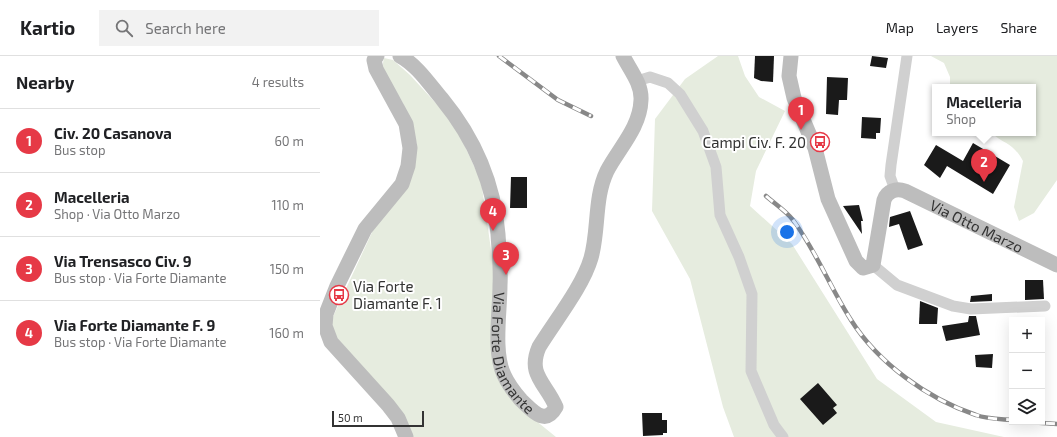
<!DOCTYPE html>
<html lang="en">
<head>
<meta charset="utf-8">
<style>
	body { margin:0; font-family:"Exo 2",sans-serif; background:#f2f2f2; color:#202124 }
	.controls { position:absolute; right:12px; bottom:12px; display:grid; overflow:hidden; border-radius:0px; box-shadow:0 4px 16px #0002 }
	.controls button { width:36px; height:36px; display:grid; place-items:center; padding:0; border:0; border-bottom:1px solid #e0e0e0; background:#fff; color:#202124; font:20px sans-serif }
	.scale { position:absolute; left:12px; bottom:10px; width:92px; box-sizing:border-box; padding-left:4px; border:2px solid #333; border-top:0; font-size:11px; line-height:14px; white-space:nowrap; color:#333; -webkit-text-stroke:3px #fff; paint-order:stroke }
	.you { position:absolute; left:467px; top:176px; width:14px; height:14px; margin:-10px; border:3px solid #fff; border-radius:50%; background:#1a73e8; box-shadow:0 0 0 6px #1a73e833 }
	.badge { display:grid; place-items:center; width:26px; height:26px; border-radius:50%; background:#e63946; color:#fff; font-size:13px; font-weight:700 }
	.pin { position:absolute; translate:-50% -33px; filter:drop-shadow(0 1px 2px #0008) }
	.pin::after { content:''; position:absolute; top:21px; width:14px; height:12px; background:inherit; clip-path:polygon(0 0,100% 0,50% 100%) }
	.popup { position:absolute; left:612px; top:28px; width:104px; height:52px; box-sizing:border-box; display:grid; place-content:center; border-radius:0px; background:#fff; filter:drop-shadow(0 1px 3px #0005); font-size:13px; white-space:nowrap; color:#757577 }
	.popup b { font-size:15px; color:#202124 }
	.popup::after { content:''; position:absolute; left:50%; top:100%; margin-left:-8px; border:8px solid transparent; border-top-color:#fff }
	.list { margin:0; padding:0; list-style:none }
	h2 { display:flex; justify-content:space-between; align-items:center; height:52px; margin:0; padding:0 16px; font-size:17px }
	h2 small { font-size:13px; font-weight:400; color:#757577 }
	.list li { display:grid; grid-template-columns:26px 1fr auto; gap:12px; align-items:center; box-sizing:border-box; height:64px; padding:0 16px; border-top:1px solid #e0e0e0 }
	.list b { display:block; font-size:15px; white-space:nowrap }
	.list p { margin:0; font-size:13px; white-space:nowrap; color:#757577 }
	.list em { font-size:13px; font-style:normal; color:#757577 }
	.icon { flex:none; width:22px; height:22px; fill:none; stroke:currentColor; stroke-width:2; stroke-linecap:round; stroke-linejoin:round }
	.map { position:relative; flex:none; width:737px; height:381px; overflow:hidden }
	header { display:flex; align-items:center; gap:24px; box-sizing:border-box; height:56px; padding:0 20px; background:#fff; border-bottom:1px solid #e0e0e0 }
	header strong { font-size:19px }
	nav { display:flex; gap:22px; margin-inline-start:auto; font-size:14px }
	.search { width:280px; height:36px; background:#f2f2f2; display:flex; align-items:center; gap:10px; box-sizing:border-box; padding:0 14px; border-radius:0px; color:#757577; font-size:15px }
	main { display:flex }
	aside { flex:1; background:#fff }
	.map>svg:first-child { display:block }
	.green { fill:#e6ecdf }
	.building { fill:#1a1a1a }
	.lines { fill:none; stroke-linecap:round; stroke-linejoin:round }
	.street { stroke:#d0d0d0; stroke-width:11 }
	.secondary { stroke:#bdbdbd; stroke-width:15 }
	.rail-casing { stroke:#888; stroke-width:4.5 }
	.rail { stroke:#fff; stroke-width:3; stroke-dasharray:9; stroke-linecap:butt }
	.labels { text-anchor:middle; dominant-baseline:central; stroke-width:4; stroke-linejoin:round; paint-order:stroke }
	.poi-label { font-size:15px; fill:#333; stroke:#fff; text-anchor:end }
	.street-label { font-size:15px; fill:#333; stroke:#fff }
</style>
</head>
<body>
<header>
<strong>Kartio</strong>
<div class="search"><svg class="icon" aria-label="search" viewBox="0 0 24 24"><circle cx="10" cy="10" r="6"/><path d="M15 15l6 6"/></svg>Search here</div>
<nav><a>Map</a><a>Layers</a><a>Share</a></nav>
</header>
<main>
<aside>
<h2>Nearby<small>4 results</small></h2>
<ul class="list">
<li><span class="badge">1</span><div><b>Civ. 20 Casanova</b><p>Bus stop</p></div><em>60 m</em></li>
<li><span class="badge">2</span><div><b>Macelleria</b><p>Shop · Via Otto Marzo</p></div><em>110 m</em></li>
<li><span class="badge">3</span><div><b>Via Trensasco Civ. 9</b><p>Bus stop · Via Forte Diamante</p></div><em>150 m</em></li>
<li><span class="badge">4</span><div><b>Via Forte Diamante F. 9</b><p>Bus stop · Via Forte Diamante</p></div><em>160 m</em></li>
</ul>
</aside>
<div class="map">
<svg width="737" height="381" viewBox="0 0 737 381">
	<rect width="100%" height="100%" fill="#fff"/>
	<!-- green -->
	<g class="green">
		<path d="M 398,0 L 418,0 L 425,20 L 439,41 L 465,55 L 436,115 L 430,150 L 472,188 L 557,323 L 616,366 L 684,381 L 414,381 L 403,351 L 370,223 L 332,155 L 335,63 L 365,23 Z"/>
		<path d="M 611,0 L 737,0 L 737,124 L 714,157 L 699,165 L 694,151 L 703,105 C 693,87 686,89 671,77 L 713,77 L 713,31 L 630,31 L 630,21 L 624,7 Z"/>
		<path d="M 64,2 L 73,4 L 90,19 L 134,67 L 161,125 L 174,214 L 171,297 L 182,329 L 220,368 L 236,381 L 92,381 L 83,357 L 16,281 L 11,265 L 60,159 L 92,121 L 97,88 L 83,47 L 62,12 Z"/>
	</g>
	<!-- building -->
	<g class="building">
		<path d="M 435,0 L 454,0 L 453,26 L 441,25 L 434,22 Z"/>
		<path d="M 552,0 L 568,2 L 566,12 L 550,10 Z"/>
		<path d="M 507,21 L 528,22 L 527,44 L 519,44 L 518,59 L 506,58 Z"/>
		<path d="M 542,61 L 561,62 L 560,77 L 556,77 L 556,83 L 541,82 Z"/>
		<path d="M 653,87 L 690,109 L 673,138 L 627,110 L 620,122 L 604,109 L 616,89 L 643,105 Z"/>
		<path d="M 191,121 L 207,121 L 207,152 L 190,152 Z"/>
		<path d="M 539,149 L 543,165 L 541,165 L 542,178 L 523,150 Z"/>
		<path d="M 590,155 L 603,189 L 588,194 L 579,168 L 569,171 L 570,161 Z"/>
		<path d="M 705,224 L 723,224 L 724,243 L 705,244 Z"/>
		<path d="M 672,238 L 672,245 L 650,246 L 651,240 Z"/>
		<path d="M 600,245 L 618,252 L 617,268 L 599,268 Z"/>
		<path d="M 649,260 L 656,260 L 660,279 L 626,285 L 622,270 L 648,266 Z"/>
		<path d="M 673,298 L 672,312 L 656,311 L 655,299 Z"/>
		<path d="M 498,327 L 517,349 L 513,352 L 517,357 L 503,369 L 480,343 Z"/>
		<path d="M 322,357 L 342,357 L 342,364 L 347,364 L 347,377 L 343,377 L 343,379 L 323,380 Z"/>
	</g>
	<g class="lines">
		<!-- street -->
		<g class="street">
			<path d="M 317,25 L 330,21 L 348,27 L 360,38 L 383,75 L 396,111 L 400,159 L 419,201 L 432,238 L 431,315 L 454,369 L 463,381"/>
			<path d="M 575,134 L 570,120 L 571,109 L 587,0"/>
			<path d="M 553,209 L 577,229 L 633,250 L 651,253 L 725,250"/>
		</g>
		<!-- secondary -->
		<g class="secondary">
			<path d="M 57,0 L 54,4 L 56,13 L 86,68 L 90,92 L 88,110 L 82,128 L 45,173 L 17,230 L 6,258 L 5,270 L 11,286 L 68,349 L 78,362 L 86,381"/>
			<path id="s1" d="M 80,0 C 97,9 110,29 122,43 C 154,82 174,128 178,178 C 179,195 181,212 180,229 C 180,255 173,296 184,319 C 188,328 195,337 201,344 C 212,354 225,371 236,351 C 226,327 207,319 219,291 C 235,265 263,230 271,202 C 279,174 274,142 287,115 C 299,92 320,72 321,44 C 322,28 310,14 303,0"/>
			<path id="s2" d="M 471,0 L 469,20 L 474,42 L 495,92 L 508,143 L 536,205 L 543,212 L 553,209 L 564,144 C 567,135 576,132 585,135 L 737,209"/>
		</g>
		<defs>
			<g id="rail">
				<path d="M 179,0 L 238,44 L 271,60"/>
				<path d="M 446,140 C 455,148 466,155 473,164 C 496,195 510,231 531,264 C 558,307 608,343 656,359 C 667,363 681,363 692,364"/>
				<path d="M 708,366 L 737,368"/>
			</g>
		</defs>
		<!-- rail casing -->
		<use href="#rail" class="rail-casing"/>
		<!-- rail -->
		<use href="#rail" class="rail"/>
	</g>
	<!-- icons -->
	<defs>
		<symbol id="bus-ring" viewBox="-11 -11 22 22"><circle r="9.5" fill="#fff" stroke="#e63946" stroke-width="1.5"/><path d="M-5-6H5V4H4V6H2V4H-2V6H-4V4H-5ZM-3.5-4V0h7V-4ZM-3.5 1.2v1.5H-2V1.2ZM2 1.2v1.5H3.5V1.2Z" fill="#e63946"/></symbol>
	</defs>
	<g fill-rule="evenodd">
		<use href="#bus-ring" x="489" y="75" width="22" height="22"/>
		<use href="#bus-ring" x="8" y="228" width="22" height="22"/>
	</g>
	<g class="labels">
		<!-- poi labels -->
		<g class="poi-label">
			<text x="486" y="86">Campi Civ. F. 20</text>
			<text x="33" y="230" text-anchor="start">Via Forte<tspan x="33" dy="17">Diamante F. 1</tspan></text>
		</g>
		<!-- street labels -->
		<g class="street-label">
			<text stroke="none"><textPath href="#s2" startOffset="409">Via Otto Marzo</textPath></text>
			<text stroke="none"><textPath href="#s1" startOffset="332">Via Forte Diamante</textPath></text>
		</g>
	</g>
</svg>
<div class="controls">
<button>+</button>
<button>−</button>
<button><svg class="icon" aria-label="layers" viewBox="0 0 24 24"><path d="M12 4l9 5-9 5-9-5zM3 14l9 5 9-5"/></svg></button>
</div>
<div class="scale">50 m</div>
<div class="you"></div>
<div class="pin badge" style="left:481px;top:74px">1</div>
<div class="pin badge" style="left:664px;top:126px">2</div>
<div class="popup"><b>Macelleria</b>Shop</div>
<div class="pin badge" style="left:186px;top:219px">3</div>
<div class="pin badge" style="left:173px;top:175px">4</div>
</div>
</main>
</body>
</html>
